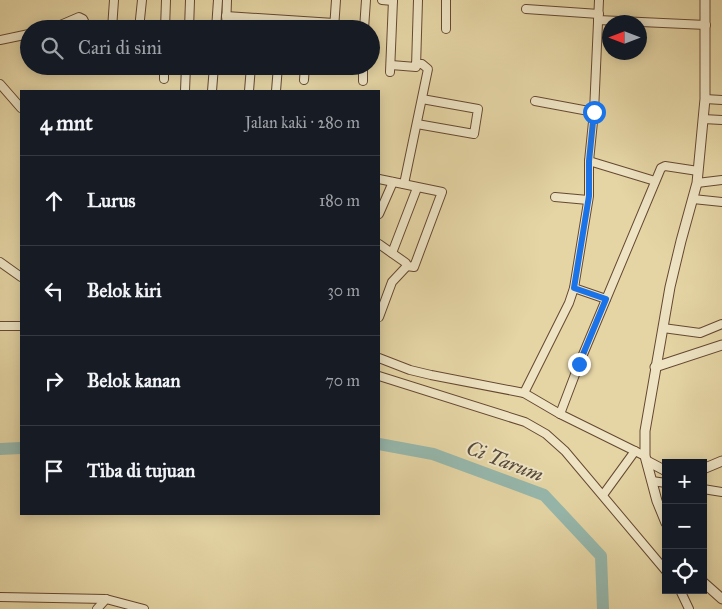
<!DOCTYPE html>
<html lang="id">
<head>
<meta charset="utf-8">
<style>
	body { margin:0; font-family:"IM FELL Great Primer",serif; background:#20242c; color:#f1f3f6 }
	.controls { position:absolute; right:15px; bottom:15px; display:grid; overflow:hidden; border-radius:0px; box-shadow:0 2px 12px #0003 }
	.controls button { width:45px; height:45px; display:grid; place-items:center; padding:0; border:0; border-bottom:1px solid #363941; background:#171b24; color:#f1f3f6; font:25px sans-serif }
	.compass { position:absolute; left:602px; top:15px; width:45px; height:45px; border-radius:50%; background:#171b24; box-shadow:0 2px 12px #0003; rotate:270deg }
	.stop { position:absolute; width:15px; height:15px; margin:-11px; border:4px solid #1a73e8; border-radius:50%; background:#fff }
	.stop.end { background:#1a73e8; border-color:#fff; box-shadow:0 1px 5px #0008 }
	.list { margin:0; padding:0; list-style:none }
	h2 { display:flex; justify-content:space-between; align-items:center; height:65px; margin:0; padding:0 20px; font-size:21px }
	h2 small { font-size:16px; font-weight:400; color:#9ea1a6 }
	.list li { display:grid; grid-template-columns:32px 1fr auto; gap:15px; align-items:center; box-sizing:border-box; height:90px; padding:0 20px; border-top:1px solid #363941 }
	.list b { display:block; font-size:19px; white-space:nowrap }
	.list em { font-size:16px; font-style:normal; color:#9ea1a6 }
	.icon { flex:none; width:28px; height:28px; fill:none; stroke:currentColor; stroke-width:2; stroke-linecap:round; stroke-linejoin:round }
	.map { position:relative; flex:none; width:722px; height:609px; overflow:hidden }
	.search { position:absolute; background:#171b24; box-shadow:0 2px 12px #0003; left:20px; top:20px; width:360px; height:55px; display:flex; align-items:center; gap:12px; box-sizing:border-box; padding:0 18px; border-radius:28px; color:#9ea1a6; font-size:19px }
	.panel { position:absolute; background:#171b24; box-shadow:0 2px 12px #0003; left:20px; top:90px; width:360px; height:425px; border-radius:0px }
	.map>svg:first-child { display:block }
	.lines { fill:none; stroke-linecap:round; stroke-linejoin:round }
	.river { stroke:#96b8ad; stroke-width:12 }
	.minor-casing { stroke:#664832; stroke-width:10 }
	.tertiary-casing { stroke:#664832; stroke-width:11 }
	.minor { stroke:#eee4c4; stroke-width:8 }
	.tertiary { stroke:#eee4c4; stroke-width:9 }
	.route { stroke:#1a73e8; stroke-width:6 }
	.labels { text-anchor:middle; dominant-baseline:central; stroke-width:4; stroke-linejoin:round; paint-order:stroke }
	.water-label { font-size:20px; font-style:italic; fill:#56493c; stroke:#eee4c4 }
</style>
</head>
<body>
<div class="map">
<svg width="722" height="609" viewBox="0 0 722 609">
	<rect width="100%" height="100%" fill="#e5d5a5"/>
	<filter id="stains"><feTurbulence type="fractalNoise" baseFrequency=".004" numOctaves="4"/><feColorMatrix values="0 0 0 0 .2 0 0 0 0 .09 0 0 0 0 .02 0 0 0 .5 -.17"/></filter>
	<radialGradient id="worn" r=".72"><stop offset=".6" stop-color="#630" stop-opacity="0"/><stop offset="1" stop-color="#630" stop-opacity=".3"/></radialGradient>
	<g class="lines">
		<!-- river -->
		<g class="river">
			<path d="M 379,444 L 433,454 L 544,495 L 601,556 L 603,609"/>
			<path d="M 0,449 L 21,448"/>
		</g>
		<defs>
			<g id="minor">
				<path d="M 382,0 L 393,1"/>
				<path d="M 526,9 L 599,14"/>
				<path d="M 226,16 L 334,23"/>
				<path d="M 598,20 L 706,25"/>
				<path d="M 51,29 L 79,17 L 83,19 L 88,29"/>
				<path d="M 112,29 L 114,0"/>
				<path d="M 139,29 L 142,0"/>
				<path d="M 165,29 L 166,0"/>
				<path d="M 189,29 L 190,0"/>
				<path d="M 216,29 L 218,0"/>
				<path d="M 226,29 L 227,0"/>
				<path d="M 334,29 L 336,0"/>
				<path d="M 364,29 L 366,0"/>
				<path d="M 446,29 L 446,0"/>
				<path d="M 0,40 L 29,34"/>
				<path d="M 391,65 L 416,67 L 418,0"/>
				<path d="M 138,66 L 139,68"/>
				<path d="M 390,72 L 393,0"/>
				<path d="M 164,79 L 164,66"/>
				<path d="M 304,80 L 305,66"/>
				<path d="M 363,81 L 363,66"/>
				<path d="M 0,84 L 21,108"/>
				<path d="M 185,91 L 186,66"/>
				<path d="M 212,91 L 214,66"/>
				<path d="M 249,91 L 251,66"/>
				<path d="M 276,91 L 278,66"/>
				<path d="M 705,99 L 722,100"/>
				<path d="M 535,101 L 594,112"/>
				<path d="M 703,119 L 722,120"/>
				<path d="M 417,124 L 474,134 L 478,109 L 422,99"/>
				<path d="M 589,161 L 655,181"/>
				<path d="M 379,179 L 442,192 L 414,267 L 407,266"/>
				<path d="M 697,183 L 722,180"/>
				<path d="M 404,184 L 428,69 L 422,64 L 416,64"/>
				<path d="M 555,197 L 588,200"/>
				<path d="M 693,199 L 722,202"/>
				<path d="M 379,214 L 393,182"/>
				<path d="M 379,244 L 406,263 L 407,266 L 392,282 L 379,317"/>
				<path d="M 392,253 L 417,188"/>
				<path d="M 0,262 L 21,277"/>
				<path d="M 574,288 L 606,299"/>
				<path d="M 0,326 L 21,326"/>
				<path d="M 663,328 L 700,333 L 722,324"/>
				<path d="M 379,358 L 410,370 L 431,375 L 524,393 L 560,414 L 645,456"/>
				<path d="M 379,376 L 525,422 L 546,434 L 565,451 L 666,571"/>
				<path d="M 524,393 L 569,303 L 574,288 L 589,196 L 589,161 L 594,112 L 599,0"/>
				<path d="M 560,414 L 579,364 L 661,168 L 665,166 L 698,171"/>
				<path d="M 652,481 L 666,483"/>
				<path d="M 703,489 L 722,492"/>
				<path d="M 603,495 L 635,451"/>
				<path d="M 680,590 L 689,609"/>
				<path d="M 0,597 L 106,599 L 144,609"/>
				<path d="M 97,609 L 106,599"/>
			</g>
			<g id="tertiary">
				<path d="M 655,367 L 722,345"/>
				<path d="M 647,461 L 666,471"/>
				<path d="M 703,469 L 722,461"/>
				<path d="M 666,523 L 657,501 L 645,456 L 645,431 L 670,287 L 681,241 L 697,183 L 705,99 L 705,0"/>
				<path d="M 703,582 L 722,599"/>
			</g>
		</defs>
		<!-- minor casing -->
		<use href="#minor" class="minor-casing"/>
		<!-- tertiary casing -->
		<use href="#tertiary" class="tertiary-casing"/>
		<!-- minor -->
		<use href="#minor" class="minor"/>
		<!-- tertiary -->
		<use href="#tertiary" class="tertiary"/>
	</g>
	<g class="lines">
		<!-- route -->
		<path class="route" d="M 579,364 L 606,299 L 574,288 L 589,196 L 589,161 L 594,112"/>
	</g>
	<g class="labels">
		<!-- water labels -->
		<g class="water-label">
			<text transform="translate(505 461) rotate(21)">Ci Tarum</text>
		</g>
	</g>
	<rect width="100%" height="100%" filter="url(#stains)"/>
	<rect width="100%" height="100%" fill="url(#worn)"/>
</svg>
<div class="controls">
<button>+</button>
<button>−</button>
<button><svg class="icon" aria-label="locate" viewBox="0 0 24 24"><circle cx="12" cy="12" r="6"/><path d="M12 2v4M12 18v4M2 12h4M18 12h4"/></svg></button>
</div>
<svg class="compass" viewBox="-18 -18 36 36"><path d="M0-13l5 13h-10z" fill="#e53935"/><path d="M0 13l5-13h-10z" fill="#9ea1a6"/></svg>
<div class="stop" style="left:594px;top:112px"></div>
<div class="stop end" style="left:579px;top:364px"></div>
<div class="search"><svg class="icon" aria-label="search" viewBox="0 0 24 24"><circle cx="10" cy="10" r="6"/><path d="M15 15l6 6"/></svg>Cari di sini</div>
<section class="panel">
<h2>4 mnt<small>Jalan kaki · 280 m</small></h2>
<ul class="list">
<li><svg class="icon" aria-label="ahead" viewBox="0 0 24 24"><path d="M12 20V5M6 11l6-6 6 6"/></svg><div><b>Lurus</b></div><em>180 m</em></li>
<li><svg class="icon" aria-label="left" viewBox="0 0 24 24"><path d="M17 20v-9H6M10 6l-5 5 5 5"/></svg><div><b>Belok kiri</b></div><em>30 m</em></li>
<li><svg class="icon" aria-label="right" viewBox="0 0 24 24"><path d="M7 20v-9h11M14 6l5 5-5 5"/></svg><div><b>Belok kanan</b></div><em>70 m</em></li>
<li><svg class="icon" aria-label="arrive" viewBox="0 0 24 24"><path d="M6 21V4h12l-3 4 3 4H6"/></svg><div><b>Tiba di tujuan</b></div></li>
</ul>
</section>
</div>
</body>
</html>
